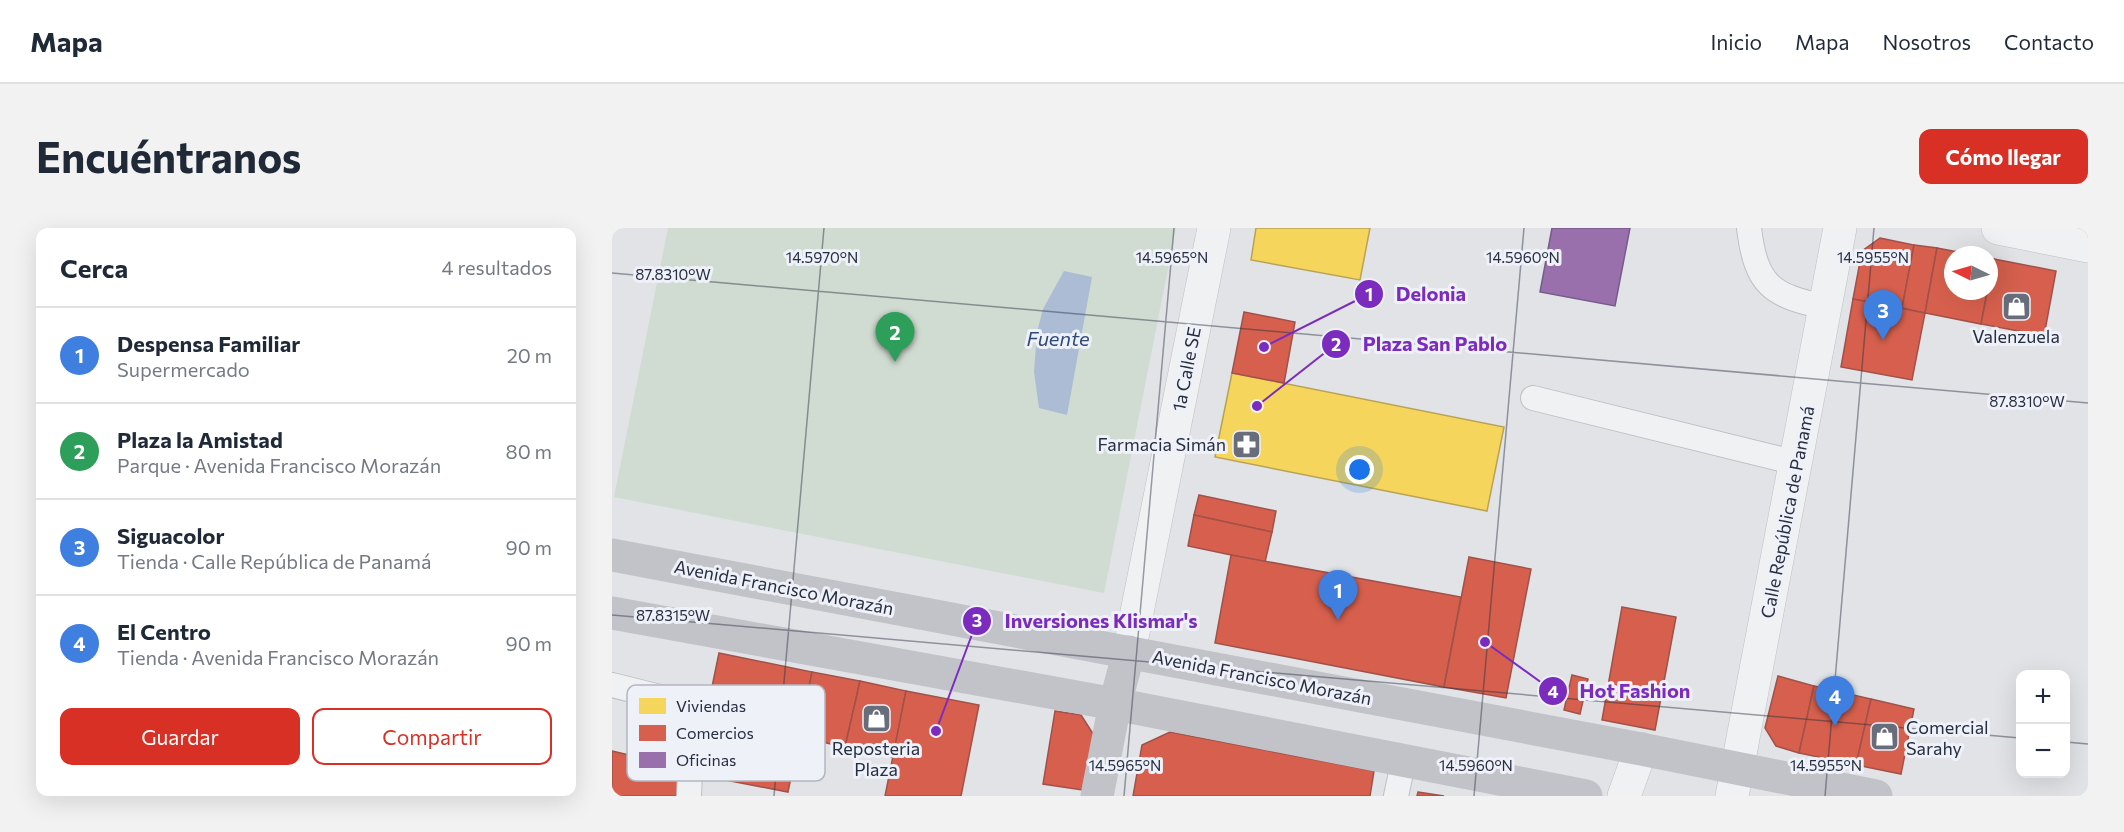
<!DOCTYPE html>
<html lang="es">
<head>
<meta charset="utf-8">
<style>
	body { margin:0; font-family:Commissioner,sans-serif; background:#f2f2f3; color:#1f2937 }
	.controls { position:absolute; right:18px; bottom:18px; display:grid; overflow:hidden; border-radius:12px; box-shadow:0 6px 24px #0002 }
	.controls button { width:54px; height:54px; display:grid; place-items:center; padding:0; border:0; border-bottom:2px solid #e0e1e3; background:#fff; color:#1f2937; font:30px sans-serif }
	.compass { position:absolute; left:1332px; top:18px; width:54px; height:54px; border-radius:50%; background:#fff; box-shadow:0 6px 24px #0002; rotate:275deg }
	.you { position:absolute; left:748px; top:242px; width:21px; height:21px; margin:-15px; border:4px solid #fff; border-radius:50%; background:#1a73e8; box-shadow:0 0 0 9px #1a73e833 }
	.badge { display:grid; place-items:center; width:39px; height:39px; border-radius:50%; background:#d93025; color:#fff; font-size:20px; font-weight:700 }
	.pin { position:absolute; translate:-50% -50px; filter:drop-shadow(0 2px 3px #0008) }
	.pin::after { content:''; position:absolute; top:32px; width:21px; height:18px; background:inherit; clip-path:polygon(0 0,100% 0,50% 100%) }
	.list { margin:0; padding:0; list-style:none }
	h2 { display:flex; justify-content:space-between; align-items:center; height:78px; margin:0; padding:0 24px; font-size:26px }
	h2 small { font-size:20px; font-weight:400; color:#747a83 }
	.list li { display:grid; grid-template-columns:39px 1fr auto; gap:18px; align-items:center; box-sizing:border-box; height:96px; padding:0 24px; border-top:2px solid #e0e1e3 }
	.list b { display:block; font-size:22px; white-space:nowrap }
	.list p { margin:0; font-size:20px; white-space:nowrap; color:#747a83 }
	.list em { font-size:20px; font-style:normal; color:#747a83 }
	.actions { display:flex; gap:12px; padding:18px 24px }
	.actions a { flex:1; padding:14px 0; border:2px solid #d93025; border-radius:12px; text-align:center; font-size:21px; color:#d93025 }
	.actions .main { background:#d93025; color:#fff }
	.map { position:relative; flex:none; width:1476px; height:568px; overflow:hidden; border-radius:12px }
	header { display:flex; align-items:center; gap:36px; box-sizing:border-box; height:84px; padding:0 30px; background:#fff; border-bottom:2px solid #e0e1e3 }
	header strong { font-size:28px }
	nav { display:flex; gap:33px; margin-inline-start:auto; font-size:21px }
	.intro { display:flex; align-items:center; justify-content:space-between; box-sizing:border-box; height:144px; padding:0 36px }
	h1 { margin:0; font-size:42px }
	.button { padding:15px 27px; border-radius:12px; background:#d93025; color:#fff; font-size:21px; font-weight:700 }
	main { display:flex; gap:36px; padding:0 36px }
	aside { flex:1; background:#fff; border-radius:12px; box-shadow:0 6px 24px #0002 }
	.map>svg:first-child { display:block }
	.green { fill:#d0dbd1 }
	.water { fill:#acbcd4 }
	.homes { fill:#f6d55c; stroke:#b8a354; stroke-width:1.5 }
	.shops { fill:#d6604d; stroke:#a15149; stroke-width:1.5 }
	.offices { fill:#9970ab; stroke:#765c8b; stroke-width:1.5 }
	.lines { fill:none; stroke-linecap:round; stroke-linejoin:round }
	.service-casing { stroke:#bec0c4; stroke-width:26 }
	.minor-casing { stroke:#bec0c4; stroke-width:34 }
	.service { stroke:#f0f1f3; stroke-width:24 }
	.minor { stroke:#f0f1f3; stroke-width:33 }
	.secondary { stroke:#c2c3c9; stroke-width:33 }
	.ticks { fill:none; stroke:#262e41; stroke-width:1.5; stroke-opacity:0.45 }
	.labels { text-anchor:middle; dominant-baseline:central; stroke-width:6; stroke-linejoin:round; paint-order:stroke }
	.poi-label { font-size:18px; fill:#262e41; stroke:#eef1f7 }
	.street-label { font-size:18px; fill:#262e41; stroke:#eef1f7 }
	.water-label { font-size:20px; font-style:italic; fill:#2d4879; stroke:#eef1f7 }
	.key { fill:#eef1f7; stroke:#b2b6c0; stroke-width:1.5 }
	.key-label { font-size:16px; fill:#262e41 }
	.ticks-label { font-size:15px; text-anchor:middle; fill:#262e41; stroke:#eef1f7; stroke-width:6; stroke-linejoin:round; paint-order:stroke }
	.leader { fill:none; stroke:#7b2cbf; stroke-width:2 }
	.callout-dot { fill:#7b2cbf; stroke:#eef1f7; stroke-width:2 }
	.mark-label { font-size:18px; text-anchor:middle; font-weight:bold; fill:#fff }
	.callout-label { font-size:20px; text-anchor:middle; font-weight:bold; fill:#7b2cbf; stroke:#eef1f7; stroke-width:6; stroke-linejoin:round; paint-order:stroke }
</style>
</head>
<body>
<header>
<strong>Mapa</strong>
<nav><a>Inicio</a><a>Mapa</a><a>Nosotros</a><a>Contacto</a></nav>
</header>
<div class="intro"><h1>Encuéntranos</h1><a class="button">Cómo llegar</a></div>
<main>
<aside>
<h2>Cerca<small>4 resultados</small></h2>
<ul class="list">
<li><span class="badge" style="background:#3f7fe0">1</span><div><b>Despensa Familiar</b><p>Supermercado</p></div><em>20 m</em></li>
<li><span class="badge" style="background:#2e9e5b">2</span><div><b>Plaza la Amistad</b><p>Parque · Avenida Francisco Morazán</p></div><em>80 m</em></li>
<li><span class="badge" style="background:#3f7fe0">3</span><div><b>Siguacolor</b><p>Tienda · Calle República de Panamá</p></div><em>90 m</em></li>
<li><span class="badge" style="background:#3f7fe0">4</span><div><b>El Centro</b><p>Tienda · Avenida Francisco Morazán</p></div><em>90 m</em></li>
</ul>
<div class="actions"><a class="main">Guardar</a><a>Compartir</a></div>
</aside>
<div class="map">
<svg width="1476" height="568" viewBox="0 0 1476 568">
	<rect width="100%" height="100%" fill="#e1e3e6"/>
	<!-- green -->
	<path class="green" d="M 56,0 L 564,0 L 492,365 L 2,269 Z"/>
	<!-- water -->
	<path class="water" d="M 452,43 L 480,49 L 455,187 L 427,180 L 422,144 L 425,104 L 431,81 Z"/>
	<!-- homes -->
	<g class="homes">
		<path d="M 644,0 L 758,0 L 748,52 L 639,32 Z"/>
		<path d="M 620,145 L 892,199 L 875,283 L 603,229 Z"/>
	</g>
	<!-- shops -->
	<g class="shops">
		<path d="M 1268,10 L 1302,17 L 1290,80 L 1241,71 L 1250,23 Z"/>
		<path d="M 1302,17 L 1325,20 L 1313,85 L 1290,80 Z"/>
		<path d="M 1325,20 L 1362,27 L 1341,27 L 1341,63 L 1375,63 L 1369,96 L 1313,85 Z"/>
		<path d="M 1377,30 L 1382,31 L 1377,54 Z"/>
		<path d="M 1382,31 L 1444,43 L 1432,108 L 1369,96 Z"/>
		<path d="M 1241,71 L 1313,85 L 1300,152 L 1229,139 Z"/>
		<path d="M 632,84 L 683,94 L 672,155 L 620,145 Z"/>
		<path d="M 587,267 L 664,283 L 660,304 L 582,287 Z"/>
		<path d="M 582,287 L 660,304 L 653,334 L 576,318 Z"/>
		<path d="M 619,327 L 849,369 L 832,459 L 603,415 Z"/>
		<path d="M 857,329 L 919,341 L 894,470 L 832,459 Z"/>
		<path d="M 1010,379 L 1064,389 L 1043,502 L 990,492 Z"/>
		<path d="M 107,425 L 200,444 L 176,564 L 82,546 Z"/>
		<path d="M 200,444 L 248,453 L 233,519 L 187,509 Z"/>
		<path d="M 960,447 L 976,451 L 968,486 L 952,482 Z"/>
		<path d="M 1166,448 L 1202,458 L 1187,525 L 1164,518 L 1153,500 Z"/>
		<path d="M 248,453 L 294,463 L 281,529 L 233,519 Z"/>
		<path d="M 1202,458 L 1259,471 L 1244,537 L 1187,525 Z"/>
		<path d="M 294,463 L 367,477 L 349,568 L 273,568 Z"/>
		<path d="M 1259,471 L 1302,481 L 1289,546 L 1244,537 Z"/>
		<path d="M 443,483 L 469,487 L 485,512 L 477,563 L 431,556 Z"/>
		<path d="M 558,504 L 762,543 L 758,568 L 521,568 L 530,517 Z"/>
		<path d="M 0,523 L 73,540 L 67,568 L 0,568 Z"/>
		<path d="M 806,564 L 832,568 L 805,568 Z"/>
	</g>
	<!-- offices -->
	<path class="offices" d="M 940,0 L 1018,0 L 1003,78 L 928,64 Z"/>
	<g class="lines">
		<defs>
			<g id="service">
				<path d="M 1137,0 C 1144,57 1159,68 1214,79"/>
				<path d="M 921,170 L 1185,235"/>
				<path d="M 0,457 L 64,473 L 80,491 L 77,568"/>
				<path d="M 784,568 L 792,531"/>
			</g>
			<g id="minor">
				<path d="M 1386,0 L 1476,18"/>
				<path d="M 517,424 L 602,0"/>
				<path d="M 1012,568 L 1029,521"/>
				<path d="M 1120,568 L 1228,0"/>
			</g>
		</defs>
		<!-- service casing -->
		<use href="#service" class="service-casing"/>
		<!-- minor casing -->
		<use href="#minor" class="minor-casing"/>
		<!-- service -->
		<use href="#service" class="service"/>
		<!-- minor -->
		<use href="#minor" class="minor"/>
		<!-- secondary -->
		<g class="secondary">
			<path d="M 0,327 L 1029,521 L 1264,568"/>
			<path d="M 0,385 L 503,476 L 974,568"/>
			<path d="M 485,568 L 503,476 L 517,424"/>
		</g>
	</g>
	<!-- ticks -->
	<path class="ticks" d="M 0,45 L 1476,175M 0,387 L 1408,510M 1454,514 L 1476,516M 162,568 L 212,0M 512,568 L 562,0M 862,568 L 912,0M 1213,568 L 1262,0"/>
	<!-- icons -->
	<defs>
		<symbol id="shop-square" viewBox="-11 -11 22 22"><rect x="-9" y="-9" width="18" height="18" rx="4" fill="#676d7b" stroke="#eef1f7"/><path d="M-5-2.5h2.3a2.7 3.5 0 0 1 5.4 0H5L5.5 6h-11ZM-1.5-2.5h3a1.5 2.3 0 0 0-3 0Z" fill="#fff"/></symbol>
		<symbol id="pharmacy-square" viewBox="-11 -11 22 22"><rect x="-9" y="-9" width="18" height="18" rx="4" fill="#676d7b" stroke="#eef1f7"/><path d="M-2-6h4v4h4v4h-4v4h-4v-4h-4v-4h4Z" fill="#fff"/></symbol>
	</defs>
	<g fill-rule="evenodd">
		<use href="#shop-square" x="1388" y="62" width="33" height="33"/>
		<use href="#pharmacy-square" x="618" y="200" width="33" height="33"/>
		<use href="#shop-square" x="248" y="474" width="33" height="33"/>
		<use href="#shop-square" x="1256" y="492" width="33" height="33"/>
	</g>
	<g class="labels">
		<!-- poi labels -->
		<g class="poi-label">
			<text x="1404" y="108">Valenzuela</text>
			<text x="614" y="216" text-anchor="end">Farmacia Simán</text>
			<text x="1294" y="499" text-anchor="start">Comercial<tspan x="1294" dy="21">Sarahy</tspan></text>
			<text x="264" y="520">Reposteria<tspan x="264" dy="21">Plaza</tspan></text>
		</g>
		<!-- street labels -->
		<g class="street-label">
			<text transform="translate(574 141) rotate(-79)">1a Calle SE</text>
			<text transform="translate(1175 284) rotate(-79)">Calle República de Panamá</text>
			<text transform="translate(172 359) rotate(11)">Avenida Francisco Morazán</text>
			<text transform="translate(650 449) rotate(11)">Avenida Francisco Morazán</text>
		</g>
		<!-- water labels -->
		<g class="water-label">
			<text x="446" y="110">Fuente</text>
		</g>
	</g>
	<!-- legend -->
	<rect x="15" y="457" width="198" height="96" rx="9" class="key"/>
	<rect x="27" y="470" width="27" height="16" fill="#f6d55c"/>
	<rect x="27" y="497" width="27" height="16" fill="#d6604d"/>
	<rect x="27" y="524" width="27" height="16" fill="#9970ab"/>
	<g class="key-label">
		<text x="64" y="484">Viviendas</text>
		<text x="64" y="511">Comercios</text>
		<text x="64" y="538">Oficinas</text>
	</g>
	<g class="ticks-label">
		<text x="210" y="35">14.5970°N</text>
		<text x="560" y="35">14.5965°N</text>
		<text x="911" y="35">14.5960°N</text>
		<text x="1261" y="35">14.5955°N</text>
		<text x="61" y="52">87.8310°W</text>
		<text x="1415" y="179">87.8310°W</text>
		<text x="61" y="393">87.8315°W</text>
		<text x="513" y="543">14.5965°N</text>
		<text x="864" y="543">14.5960°N</text>
		<text x="1214" y="543">14.5955°N</text>
	</g>
	<!-- callouts -->
	<path class="leader" d="M652 119L757 66M645 178L724 116M324 503L365 393M873 414L941 463"/>
	<g class="callout-dot">
		<circle cx="652" cy="119" r="6"/>
		<circle cx="645" cy="178" r="6"/>
		<circle cx="324" cy="503" r="6"/>
		<circle cx="873" cy="414" r="6"/>
		<circle cx="757" cy="66" r="15"/>
		<circle cx="724" cy="116" r="15"/>
		<circle cx="365" cy="393" r="15"/>
		<circle cx="941" cy="463" r="15"/>
	</g>
	<g class="mark-label">
		<text x="757" y="73">1</text>
		<text x="724" y="123">2</text>
		<text x="365" y="399">3</text>
		<text x="941" y="470">4</text>
	</g>
	<g class="callout-label">
		<text x="819" y="73">Delonia</text>
		<text x="823" y="123">Plaza San Pablo</text>
		<text x="489" y="400">Inversiones Klismar's</text>
		<text x="1023" y="470">Hot Fashion</text>
	</g>
</svg>
<div class="controls">
<button>+</button>
<button>−</button>
</div>
<svg class="compass" viewBox="-18 -18 36 36"><path d="M0-13l5 13h-10z" fill="#e53935"/><path d="M0 13l5-13h-10z" fill="#747a83"/></svg>
<div class="you"></div>
<div class="pin badge" style="left:726px;top:392px;background:#3f7fe0">1</div>
<div class="pin badge" style="left:283px;top:134px;background:#2e9e5b">2</div>
<div class="pin badge" style="left:1271px;top:112px;background:#3f7fe0">3</div>
<div class="pin badge" style="left:1223px;top:498px;background:#3f7fe0">4</div>
</div>
</main>
</body>
</html>
